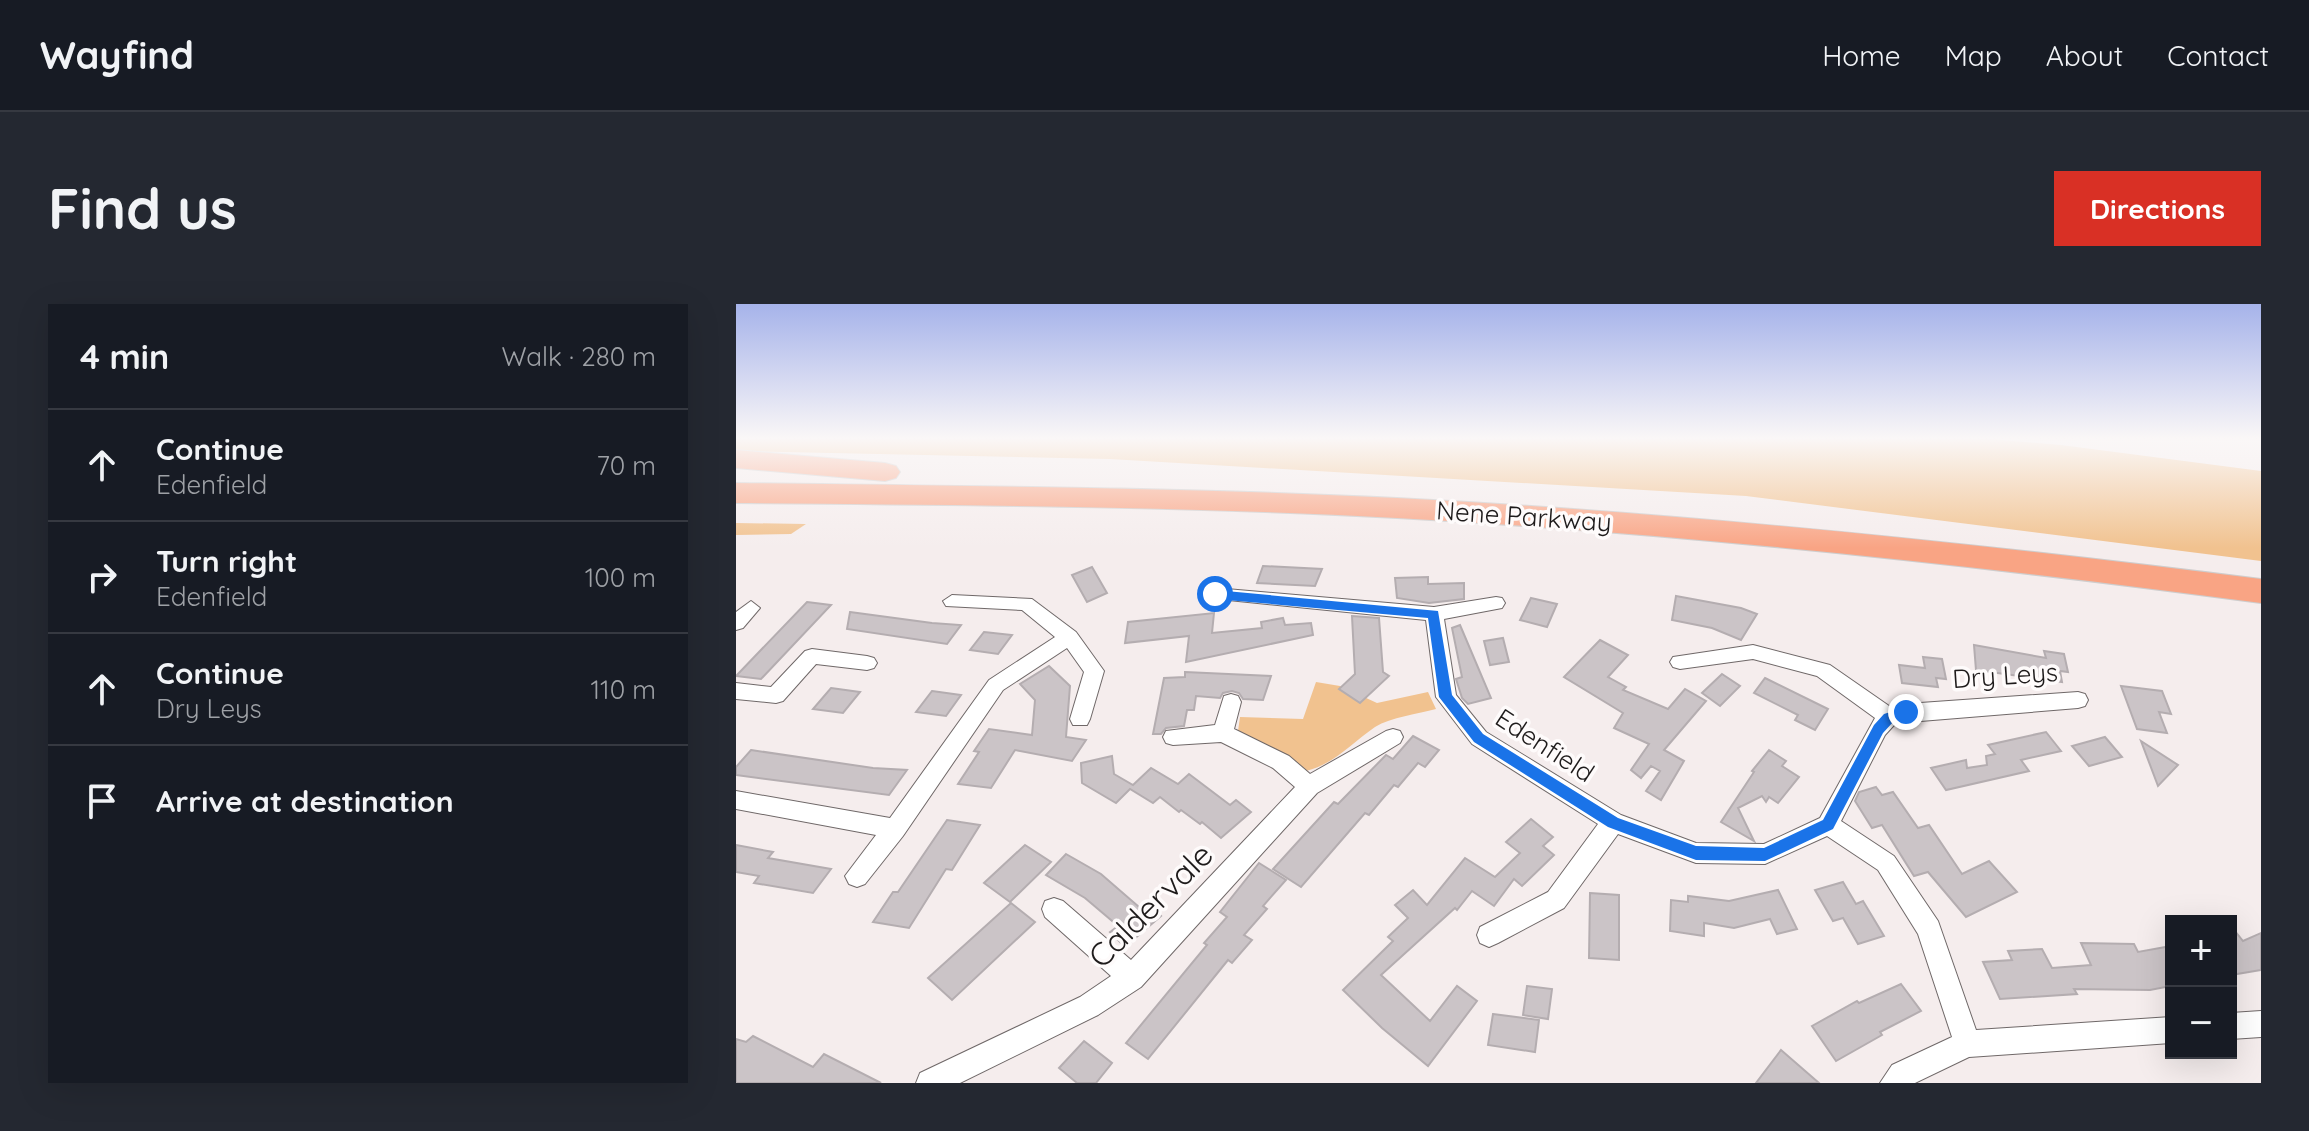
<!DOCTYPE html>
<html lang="en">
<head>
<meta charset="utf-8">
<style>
	body { margin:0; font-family:Quicksand,sans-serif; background:#242831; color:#f1f3f6 }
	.controls { position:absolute; right:24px; bottom:24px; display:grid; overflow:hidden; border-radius:0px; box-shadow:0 8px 32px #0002 }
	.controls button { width:72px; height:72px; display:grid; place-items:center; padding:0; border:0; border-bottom:2px solid #363941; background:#171b24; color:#f1f3f6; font:40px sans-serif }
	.stop { position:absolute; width:24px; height:24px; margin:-18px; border:6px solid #1a73e8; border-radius:50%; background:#fff }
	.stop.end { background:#1a73e8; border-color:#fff; box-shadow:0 2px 8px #0008 }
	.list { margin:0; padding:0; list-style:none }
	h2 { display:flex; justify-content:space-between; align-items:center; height:104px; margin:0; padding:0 32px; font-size:34px }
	h2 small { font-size:26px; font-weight:400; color:#9ea1a6 }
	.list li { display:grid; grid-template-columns:52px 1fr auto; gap:24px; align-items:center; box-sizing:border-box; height:112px; padding:0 32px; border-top:2px solid #363941 }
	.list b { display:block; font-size:30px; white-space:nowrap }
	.list p { margin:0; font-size:26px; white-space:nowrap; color:#9ea1a6 }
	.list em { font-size:26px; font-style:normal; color:#9ea1a6 }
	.icon { flex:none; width:44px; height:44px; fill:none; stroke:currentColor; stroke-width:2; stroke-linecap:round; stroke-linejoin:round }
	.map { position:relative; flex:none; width:1525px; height:779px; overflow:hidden; border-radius:0px }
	header { display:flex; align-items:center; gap:48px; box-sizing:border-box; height:112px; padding:0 40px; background:#171b24; border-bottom:2px solid #363941 }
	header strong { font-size:38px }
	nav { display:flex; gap:44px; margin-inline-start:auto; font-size:28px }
	.intro { display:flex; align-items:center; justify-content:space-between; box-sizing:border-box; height:192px; padding:0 48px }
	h1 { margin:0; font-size:56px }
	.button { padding:20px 36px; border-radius:0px; background:#d93025; color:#fff; font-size:28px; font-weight:700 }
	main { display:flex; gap:48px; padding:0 48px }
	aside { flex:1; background:#171b24; border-radius:0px; box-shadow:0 8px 32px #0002 }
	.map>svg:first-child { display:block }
	.green { fill:#f1c28f }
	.building { fill:#cbc4c7; stroke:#b4adb0; stroke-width:2 }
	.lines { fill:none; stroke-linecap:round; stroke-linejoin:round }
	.street-casing { stroke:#6f6868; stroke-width:2 }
	.highway-casing { stroke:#cecdcd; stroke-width:2 }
	.street { fill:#fff; fill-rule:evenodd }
	.highway { fill:#f9a484; fill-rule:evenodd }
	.route { fill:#1a73e8 }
	.labels { text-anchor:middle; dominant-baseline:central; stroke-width:7; stroke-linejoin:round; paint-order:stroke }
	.street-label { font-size:26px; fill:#1e1b1b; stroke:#fefbfb }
	.near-street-label { font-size:32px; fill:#1e1b1b; stroke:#fefbfb }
</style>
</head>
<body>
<header>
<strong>Wayfind</strong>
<nav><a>Home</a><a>Map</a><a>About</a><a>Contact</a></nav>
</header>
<div class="intro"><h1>Find us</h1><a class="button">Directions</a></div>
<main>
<aside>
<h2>4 min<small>Walk · 280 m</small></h2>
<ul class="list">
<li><svg class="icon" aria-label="ahead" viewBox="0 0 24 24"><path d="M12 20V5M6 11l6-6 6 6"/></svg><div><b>Continue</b><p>Edenfield</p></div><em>70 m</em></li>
<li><svg class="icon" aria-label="right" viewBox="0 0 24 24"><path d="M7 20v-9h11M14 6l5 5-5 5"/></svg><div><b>Turn right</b><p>Edenfield</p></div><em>100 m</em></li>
<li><svg class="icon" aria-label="ahead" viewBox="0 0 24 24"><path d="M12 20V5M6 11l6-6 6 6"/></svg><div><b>Continue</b><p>Dry Leys</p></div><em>110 m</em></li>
<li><svg class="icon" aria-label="arrive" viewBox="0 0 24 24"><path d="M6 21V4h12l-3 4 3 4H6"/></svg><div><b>Arrive at destination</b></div></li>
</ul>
</aside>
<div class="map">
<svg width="1525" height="779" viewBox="0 0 1525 779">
	<rect width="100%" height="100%" fill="#f5eded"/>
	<!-- green -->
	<g class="green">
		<path d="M 0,135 L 1255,135 L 1325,141 L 1525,167 L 1525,257 L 1010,192 L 374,155 L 0,147 Z"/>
		<path d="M 0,219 L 70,220 L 55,230 L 0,231 Z"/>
		<path d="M 580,378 L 604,382 L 641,399 L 692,388 L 700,405 C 682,410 655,413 639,423 C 616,439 598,460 570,467 L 502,427 L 504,413 L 567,415 Z"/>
	</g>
	<!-- building -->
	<g class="building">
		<path d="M 527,262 L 586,265 L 579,282 L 521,279 Z"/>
		<path d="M 356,263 L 371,289 L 351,298 L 336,271 Z"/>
		<path d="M 692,273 L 692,280 L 728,279 L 728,295 L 693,299 L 661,294 L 659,274 Z"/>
		<path d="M 940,292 L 1005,304 L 1021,310 L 1005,336 L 976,324 L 936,316 Z"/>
		<path d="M 795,294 L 821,300 L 811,323 L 784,316 Z"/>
		<path d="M 71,298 L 95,301 L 25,375 L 0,372 Z"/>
		<path d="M 114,308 L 196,319 L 225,321 L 211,340 L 111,325 Z"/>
		<path d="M 478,309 L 476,329 L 526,324 L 525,318 L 547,314 L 549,321 L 575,319 L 577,331 L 450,358 L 453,332 L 389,339 L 392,318 Z"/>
		<path d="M 616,312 L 643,314 L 647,368 L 653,372 L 624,399 L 603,385 L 619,370 Z"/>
		<path d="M 724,321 L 755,394 L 732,400 L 726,394 L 720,375 L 726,373 L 716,324 Z"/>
		<path d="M 248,328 L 276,331 L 262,350 L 234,346 Z"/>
		<path d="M 767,334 L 773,358 L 754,361 L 748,337 Z"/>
		<path d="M 864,336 L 892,351 L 872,373 L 890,383 L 887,386 L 932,405 L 949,385 L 970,397 L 928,446 L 948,457 L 925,496 L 910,487 L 924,467 L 915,462 L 905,474 L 895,466 L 913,440 L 878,424 L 887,409 L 828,373 Z"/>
		<path d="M 1238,341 L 1310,354 L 1308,347 L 1328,350 L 1332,368 L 1324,367 L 1326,378 L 1240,366 Z"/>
		<path d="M 1187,353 L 1206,355 L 1210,375 L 1200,374 L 1202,383 L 1166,379 L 1163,361 L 1189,364 Z"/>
		<path d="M 313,362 L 334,382 L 330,433 L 350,436 L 336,457 L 279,446 L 255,484 L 222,480 L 243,448 L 238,447 L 253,425 L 296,431 L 299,396 L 284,380 Z"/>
		<path d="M 449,368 L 535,372 L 527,396 L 507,395 L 503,389 L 496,387 L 487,389 L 484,394 L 460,392 L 458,406 L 451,406 L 448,422 L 430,424 L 425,430 L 417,430 L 428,374 L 449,373 Z"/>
		<path d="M 986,370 L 1004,382 L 984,402 L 966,389 Z"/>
		<path d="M 1029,374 L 1092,405 L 1079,426 L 1059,416 L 1062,411 L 1018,389 Z"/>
		<path d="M 1385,382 L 1426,387 L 1435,410 L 1423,408 L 1431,429 L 1401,425 Z"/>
		<path d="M 95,384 L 124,388 L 107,409 L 77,405 Z"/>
		<path d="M 196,387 L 225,391 L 210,412 L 180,408 Z"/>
		<path d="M 1310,428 L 1325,447 L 1285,456 L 1293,467 L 1210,486 L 1195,464 L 1230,456 L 1231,464 L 1251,461 L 1250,452 L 1259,450 L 1252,441 Z"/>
		<path d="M 677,432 L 703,446 L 689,463 L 682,459 L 662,483 L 658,481 L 633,511 L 629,509 L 565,583 L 537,565 L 598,498 L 602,500 L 650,451 L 657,455 Z"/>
		<path d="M 1369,433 L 1386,453 L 1353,462 L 1336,442 Z"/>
		<path d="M 1405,437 L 1442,461 L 1422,482 Z"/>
		<path d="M 15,446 L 137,464 L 171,466 L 153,491 L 0,471 L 0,463 Z"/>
		<path d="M 1033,446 L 1050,457 L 1046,462 L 1063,473 L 1042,499 L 1033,493 L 1030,498 L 1026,492 L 1002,504 L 1018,537 L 985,518 L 1018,468 L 1016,467 Z"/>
		<path d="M 376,452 L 378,470 L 397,481 L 415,464 L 442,480 L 453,470 L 494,501 L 500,496 L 515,508 L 485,534 L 466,518 L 464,520 L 445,506 L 443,508 L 424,493 L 417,499 L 394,485 L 380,499 L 346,479 L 345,459 Z"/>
		<path d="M 1140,483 L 1146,491 L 1157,488 L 1182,524 L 1193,521 L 1226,570 L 1253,557 L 1281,588 L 1230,613 L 1192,568 L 1178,572 L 1146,521 L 1136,524 L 1119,497 L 1123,488 Z"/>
		<path d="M 795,515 L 817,533 L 807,542 L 818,551 L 786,582 L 778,575 L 758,602 L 736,587 L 721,606 L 719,604 L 645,671 L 694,717 L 721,682 L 741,697 L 692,762 L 646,724 L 607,686 L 657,637 L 652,633 L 672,614 L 659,601 L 677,586 L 691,601 L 729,554 L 759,573 L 784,549 L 770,538 Z"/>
		<path d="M 211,516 L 244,521 L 216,566 L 210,565 L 173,624 L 137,618 L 157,588 L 162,588 Z"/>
		<path d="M 0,541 L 37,548 L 32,554 L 95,565 L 77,589 L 18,579 L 23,572 L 0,568 Z"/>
		<path d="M 289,541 L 315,558 L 274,598 L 248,579 Z"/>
		<path d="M 330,550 L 365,570 L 403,603 L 410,597 L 425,612 L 389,643 L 374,628 L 382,622 L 349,594 L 310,571 Z"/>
		<path d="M 523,559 L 550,576 L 527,602 L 531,605 L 508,631 L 516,636 L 496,659 L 492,656 L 412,755 L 390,739 L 471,641 L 468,639 L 491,613 L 484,608 Z"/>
		<path d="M 1107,578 L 1120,600 L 1127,597 L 1148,632 L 1122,640 L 1107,614 L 1097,617 L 1079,586 Z"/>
		<path d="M 1042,586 L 1061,625 L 1041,630 L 1034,615 L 998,624 L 968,619 L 968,632 L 934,627 L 935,596 L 952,598 L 952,592 L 993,597 Z"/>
		<path d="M 854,589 L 883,591 L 883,656 L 853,654 Z"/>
		<path d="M 275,599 L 299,618 L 216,696 L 192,674 Z"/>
		<path d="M 1495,622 L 1507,637 L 1525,629 L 1525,666 L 1495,671 Z"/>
		<path d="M 1345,639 L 1398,640 L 1402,648 L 1435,642 L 1435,682 L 1414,686 L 1338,685 L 1341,690 L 1264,695 L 1247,658 L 1276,656 L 1272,647 L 1306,645 L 1316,664 L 1355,661 Z"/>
		<path d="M 1165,680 L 1185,707 L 1144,728 L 1146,731 L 1100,757 L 1076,722 L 1121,697 L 1123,699 Z"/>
		<path d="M 791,682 L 816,685 L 812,715 L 787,711 Z"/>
		<path d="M 757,710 L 803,716 L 799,748 L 752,741 Z"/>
		<path d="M 17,732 L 77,763 L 88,750 L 145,779 L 0,779 L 0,735 L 10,738 Z"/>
		<path d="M 348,737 L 376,759 L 360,779 L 341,779 L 323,764 Z"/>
		<path d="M 1045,746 L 1083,779 L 1020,779 Z"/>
	</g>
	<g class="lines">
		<defs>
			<g id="street">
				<path d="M 479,284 L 698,303 L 760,293 L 766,294 L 769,299 L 766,304 L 708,315 L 720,391 L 750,428 L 885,511 L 960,539 L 1028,540 L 1084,514 L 1139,414 L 1081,372 L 1017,355 L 944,365 L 937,363 L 934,358 L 937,353 L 1017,341 L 1094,361 L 1156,404 L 1170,400 L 1342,388 L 1349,390 L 1352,396 L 1349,402 L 1342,404 L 1160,419 L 1149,431 L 1105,517 L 1158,552 L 1202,617 L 1240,726 L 1435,713 L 1435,739 L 1233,753 L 1179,779 L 1144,779 L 1156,761 L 1216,733 L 1182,630 L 1142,566 L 1091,532 L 1029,560 L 960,559 L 882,530 L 828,604 L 762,639 L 753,643 L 744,639 L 741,631 L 744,623 L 812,588 L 862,520 L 736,440 L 700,393 L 690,316 L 473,294 L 470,290 Z"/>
				<path d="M 216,291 L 296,295 L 340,328 L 368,367 L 354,415 L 351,421 L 337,421 L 334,415 L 348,368 L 331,344 L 267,386 L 167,532 L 129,580 L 121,583 L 113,580 L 109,572 L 140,531 L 0,505 L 0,487 L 154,514 L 253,376 L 319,333 L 286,306 L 210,302 L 207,297 Z"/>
				<path d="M 15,297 L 24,304 L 7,324 L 0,326 L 0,308 Z"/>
				<path d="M 76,345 L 131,352 L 138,354 L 141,359 L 138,364 L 131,366 L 80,360 L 47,397 L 40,399 L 0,395 L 0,379 L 35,383 L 69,347 Z"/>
				<path d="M 495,390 L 502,392 L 505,398 L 498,425 L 553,452 L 574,470 L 650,427 L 657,425 L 664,427 L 667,433 L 664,439 L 581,489 L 405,683 L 362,711 L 224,779 L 180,779 L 184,769 L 344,693 L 375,672 L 309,613 L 306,605 L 309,597 L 318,594 L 327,597 L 395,656 L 559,483 L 537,464 L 485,438 L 437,441 L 430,439 L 427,433 L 430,427 L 479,421 L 488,392 Z"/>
				<path d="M 1525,707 L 1525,733 L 1495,735 L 1495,709 Z"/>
			</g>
			<g id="highway">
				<path d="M 0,146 L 149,159 L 160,162 L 164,168 L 160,174 L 149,177 L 0,164 Z"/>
				<path d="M 0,179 C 220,182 441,183 661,194 C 950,209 1238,239 1525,275 L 1525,299 C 1238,261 950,230 661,214 C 441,202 220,201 0,199 Z"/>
			</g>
		</defs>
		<!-- street casing -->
		<use href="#street" class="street-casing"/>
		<!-- highway casing -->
		<use href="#highway" class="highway-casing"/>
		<!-- street -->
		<use href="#street" class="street"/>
		<!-- highway -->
		<use href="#highway" class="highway"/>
	</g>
	<!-- sky -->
	<linearGradient id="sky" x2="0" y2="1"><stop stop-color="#a6b3ea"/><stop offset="0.55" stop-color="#faf7f7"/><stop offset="1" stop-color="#faf7f7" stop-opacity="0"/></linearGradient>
	<rect width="1525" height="244" fill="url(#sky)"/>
	<!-- route -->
	<path class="route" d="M 479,286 L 702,307 L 716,391 L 747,430 L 882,514 L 960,542 L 1028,544 L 1087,516 L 1138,421 L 1148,410 L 1170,403 L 1177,408 L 1175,412 L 1158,417 L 1147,429 L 1097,525 L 1029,557 L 960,556 L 872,523 L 738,438 L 703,393 L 692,314 L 479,295 L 473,290 Z"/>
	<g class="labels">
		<!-- street labels -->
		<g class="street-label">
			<text transform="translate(788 212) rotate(4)">Nene Parkway</text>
			<text transform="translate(1269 371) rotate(-4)">Dry Leys</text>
			<text transform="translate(809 441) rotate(33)">Edenfield</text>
		</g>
		<!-- near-street labels -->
		<g class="near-street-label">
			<text transform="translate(414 601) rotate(-45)">Caldervale</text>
		</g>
	</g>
</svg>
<div class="controls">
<button>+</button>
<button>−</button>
</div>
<div class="stop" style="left:479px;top:290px"></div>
<div class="stop end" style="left:1170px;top:408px"></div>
</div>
</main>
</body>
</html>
